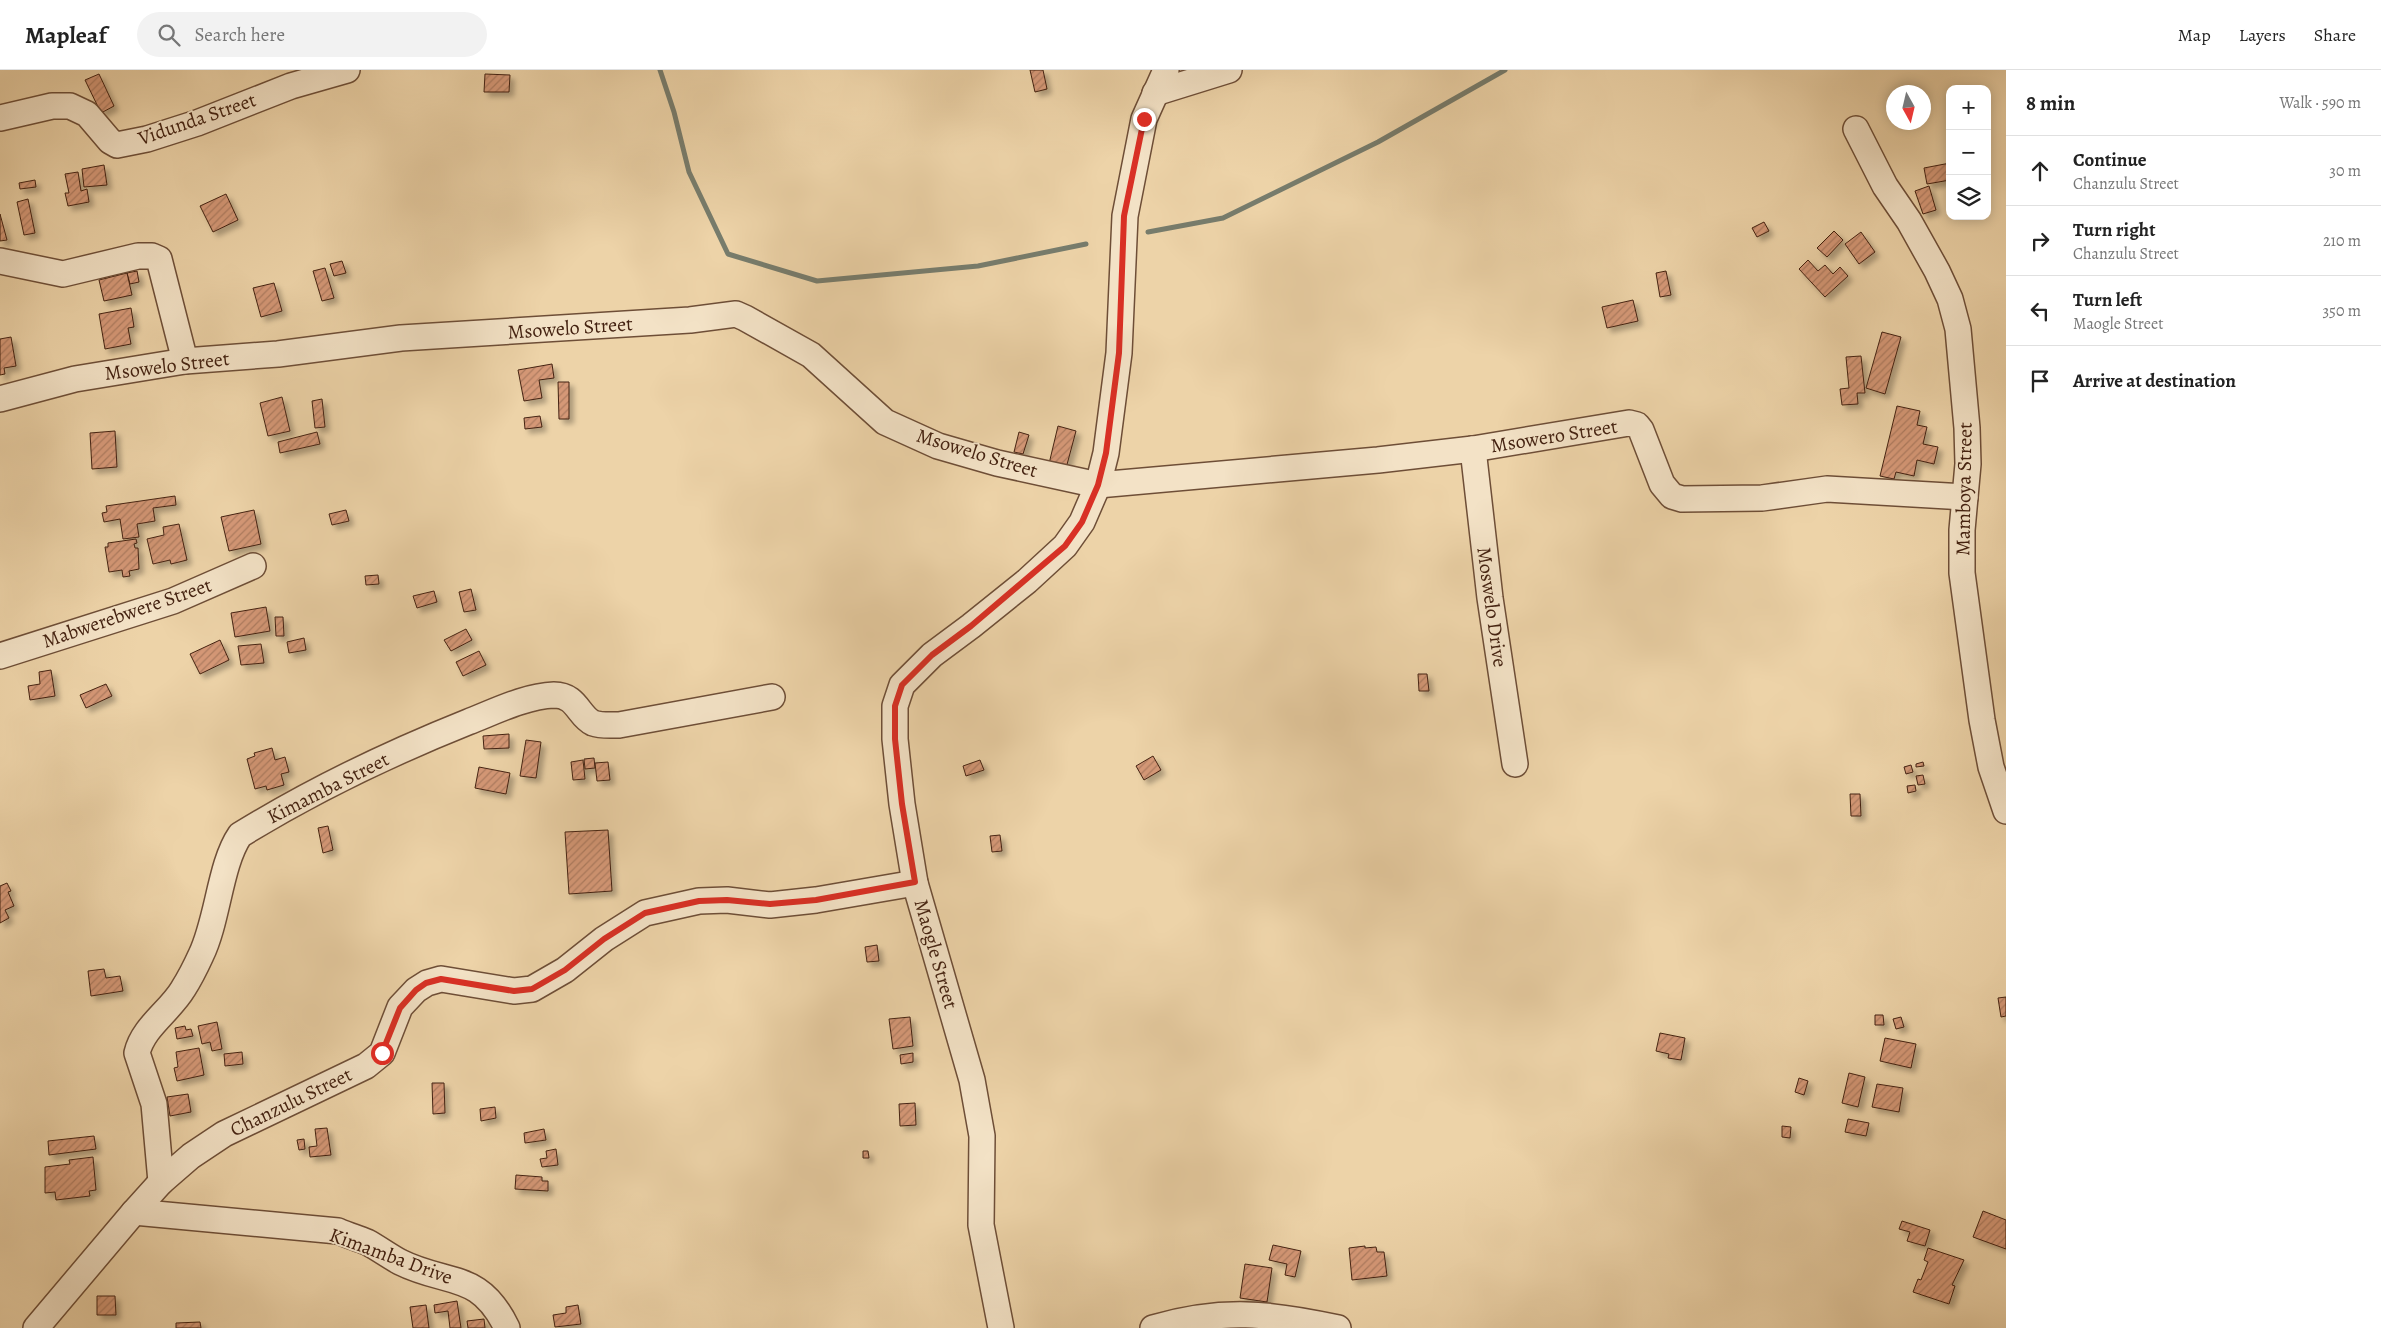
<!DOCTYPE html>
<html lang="en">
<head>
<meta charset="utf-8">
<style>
	body { margin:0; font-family:Alegreya,serif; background:#f2f2f2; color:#222 }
	.controls { position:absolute; right:15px; top:15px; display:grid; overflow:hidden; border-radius:10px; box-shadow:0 2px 12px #0003 }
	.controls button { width:45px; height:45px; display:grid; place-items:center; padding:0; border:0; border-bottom:1px solid #e0e0e0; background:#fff; color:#222; font:25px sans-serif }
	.compass { position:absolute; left:1886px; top:15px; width:45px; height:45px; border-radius:50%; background:#fff; box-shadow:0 2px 12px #0003; rotate:172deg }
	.stop { position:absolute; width:15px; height:15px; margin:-11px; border:4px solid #d93025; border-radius:50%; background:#fff }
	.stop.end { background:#d93025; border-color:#fff; box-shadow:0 1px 5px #0008 }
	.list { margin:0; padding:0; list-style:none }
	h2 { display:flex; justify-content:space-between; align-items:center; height:65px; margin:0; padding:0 20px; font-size:21px }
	h2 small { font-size:16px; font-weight:400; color:#767676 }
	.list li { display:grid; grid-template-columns:32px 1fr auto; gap:15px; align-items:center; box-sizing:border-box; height:70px; padding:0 20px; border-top:1px solid #e0e0e0 }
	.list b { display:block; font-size:19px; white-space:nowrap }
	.list p { margin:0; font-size:16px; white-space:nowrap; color:#767676 }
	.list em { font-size:16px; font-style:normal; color:#767676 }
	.icon { flex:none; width:28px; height:28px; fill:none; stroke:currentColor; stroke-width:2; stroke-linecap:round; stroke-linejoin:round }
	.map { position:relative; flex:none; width:2006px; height:1258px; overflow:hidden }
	header { display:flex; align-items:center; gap:30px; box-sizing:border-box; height:70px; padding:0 25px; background:#fff; border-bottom:1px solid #e0e0e0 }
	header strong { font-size:24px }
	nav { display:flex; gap:28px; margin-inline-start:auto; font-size:18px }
	.search { width:350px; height:45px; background:#f2f2f2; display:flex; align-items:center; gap:12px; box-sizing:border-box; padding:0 18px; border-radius:28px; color:#767676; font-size:19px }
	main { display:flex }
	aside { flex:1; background:#fff }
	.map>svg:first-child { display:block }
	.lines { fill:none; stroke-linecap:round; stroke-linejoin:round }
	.stream { stroke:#777c6c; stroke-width:5 }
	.building { fill:url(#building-hatch); stroke:#421; filter:url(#shadow) }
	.minor-casing { stroke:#6e4e37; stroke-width:28 }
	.minor { stroke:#f3e2c6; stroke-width:25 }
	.route { stroke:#d93025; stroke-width:6 }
	.labels { text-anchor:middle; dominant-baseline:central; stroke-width:4; stroke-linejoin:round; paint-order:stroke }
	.street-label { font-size:20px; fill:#421; stroke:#f3e2c6 }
</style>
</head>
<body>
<header>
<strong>Mapleaf</strong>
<div class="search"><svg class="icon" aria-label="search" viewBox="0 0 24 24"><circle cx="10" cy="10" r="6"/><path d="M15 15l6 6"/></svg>Search here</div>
<nav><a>Map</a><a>Layers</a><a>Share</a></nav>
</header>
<main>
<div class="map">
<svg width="2006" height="1258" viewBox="0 0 2006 1258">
	<defs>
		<pattern id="building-hatch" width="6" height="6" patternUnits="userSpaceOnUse" patternTransform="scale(1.25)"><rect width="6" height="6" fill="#d59877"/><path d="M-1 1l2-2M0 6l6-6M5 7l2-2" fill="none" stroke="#ae7c60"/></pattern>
		<filter id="shadow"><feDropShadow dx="4.5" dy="4.5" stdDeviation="2.5" flood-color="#0004"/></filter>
	</defs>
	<rect width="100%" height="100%" fill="#edd3a8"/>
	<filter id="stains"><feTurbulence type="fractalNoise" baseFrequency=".004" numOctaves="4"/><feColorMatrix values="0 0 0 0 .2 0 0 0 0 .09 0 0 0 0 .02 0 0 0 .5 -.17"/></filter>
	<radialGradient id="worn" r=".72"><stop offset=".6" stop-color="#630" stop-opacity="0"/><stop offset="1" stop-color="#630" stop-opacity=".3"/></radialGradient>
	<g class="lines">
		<!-- stream -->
		<g class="stream">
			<path d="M 660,0 L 674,42 L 689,102 L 728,184 L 817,211 L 978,196 L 1086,174"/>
			<path d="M 1148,162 L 1223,148 L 1378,72 L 1505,0"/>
		</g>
	</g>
	<!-- building -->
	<g class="building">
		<path d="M 1030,0 L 1043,0 L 1047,19 L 1035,22 Z"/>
		<path d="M 99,4 L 114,36 L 101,43 L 85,10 Z"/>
		<path d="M 485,4 L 510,5 L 509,22 L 484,22 Z"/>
		<path d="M 1950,93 L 1950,110 L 1927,114 L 1924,98 Z"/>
		<path d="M 104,95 L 107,115 L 84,117 L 82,99 Z"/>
		<path d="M 78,102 L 81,121 L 87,119 L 89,132 L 68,136 L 65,123 L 69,123 L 65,104 Z"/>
		<path d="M 35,110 L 36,117 L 20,119 L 19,113 Z"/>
		<path d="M 1929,116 L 1936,140 L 1923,144 L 1915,121 Z"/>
		<path d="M 226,124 L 238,150 L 213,162 L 200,136 Z"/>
		<path d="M 28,129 L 35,163 L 24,165 L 17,132 Z"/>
		<path d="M 0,144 L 7,170 L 0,171 Z"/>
		<path d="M 1764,152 L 1769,161 L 1757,167 L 1752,158 Z"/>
		<path d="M 1834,161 L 1843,170 L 1827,187 L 1817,178 Z"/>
		<path d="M 1861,162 L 1875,182 L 1859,194 L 1845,174 Z"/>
		<path d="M 1808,190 L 1818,201 L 1825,195 L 1833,204 L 1840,197 L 1848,206 L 1825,227 L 1799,199 Z"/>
		<path d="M 342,191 L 346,203 L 334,206 L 330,194 Z"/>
		<path d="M 325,198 L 334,228 L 322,231 L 313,201 Z"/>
		<path d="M 137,201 L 139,212 L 130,214 L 127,203 Z"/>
		<path d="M 1666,201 L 1671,225 L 1660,227 L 1656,203 Z"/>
		<path d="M 127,203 L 132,225 L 104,231 L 99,210 Z"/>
		<path d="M 274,213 L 282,241 L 261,247 L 253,218 Z"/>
		<path d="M 1633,230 L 1638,251 L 1607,258 L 1602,237 Z"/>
		<path d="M 131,238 L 134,257 L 128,258 L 131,274 L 105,279 L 99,244 Z"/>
		<path d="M 1882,262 L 1901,267 L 1885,324 L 1866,318 Z"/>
		<path d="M 11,267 L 16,296 L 4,298 L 5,304 L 0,305 L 0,269 Z"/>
		<path d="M 1861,286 L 1865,323 L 1857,323 L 1858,334 L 1842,335 L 1840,319 L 1849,318 L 1846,287 Z"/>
		<path d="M 552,294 L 554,308 L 539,310 L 542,328 L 524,331 L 518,300 Z"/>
		<path d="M 558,312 L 569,312 L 569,349 L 559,349 Z"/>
		<path d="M 282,327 L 290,361 L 268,366 L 260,333 Z"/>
		<path d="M 322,329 L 325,357 L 315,358 L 312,331 Z"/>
		<path d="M 1897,336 L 1920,341 L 1917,355 L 1927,357 L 1923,374 L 1938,377 L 1934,394 L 1917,390 L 1914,406 L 1896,402 L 1894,409 L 1880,406 Z"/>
		<path d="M 540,346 L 542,357 L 525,359 L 524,348 Z"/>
		<path d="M 1058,356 L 1076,361 L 1065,402 L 1048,398 Z"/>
		<path d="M 115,361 L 117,397 L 92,399 L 90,363 Z"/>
		<path d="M 317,362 L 320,374 L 280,383 L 278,372 Z"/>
		<path d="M 1019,362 L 1029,365 L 1023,384 L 1014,382 Z"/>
		<path d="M 175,426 L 176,435 L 153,438 L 155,451 L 137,454 L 139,467 L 123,469 L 120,449 L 104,452 L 102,443 L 107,442 L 106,436 Z"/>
		<path d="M 254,440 L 261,474 L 229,481 L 221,447 Z"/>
		<path d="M 346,440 L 349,451 L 332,455 L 329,444 Z"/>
		<path d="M 179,454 L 187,490 L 171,494 L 170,490 L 153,494 L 147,469 L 164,465 L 163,457 Z"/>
		<path d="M 136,469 L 137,473 L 134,474 L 135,478 L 138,478 L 139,499 L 129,501 L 130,506 L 123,507 L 122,500 L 109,502 L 105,477 L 108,477 L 108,473 Z"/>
		<path d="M 378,505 L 379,514 L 366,515 L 365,506 Z"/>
		<path d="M 471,519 L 476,540 L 464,542 L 459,522 Z"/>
		<path d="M 434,521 L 437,532 L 417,538 L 413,526 Z"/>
		<path d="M 266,537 L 270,561 L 235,567 L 231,543 Z"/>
		<path d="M 275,547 L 283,547 L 284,566 L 276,566 Z"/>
		<path d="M 466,559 L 472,570 L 451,581 L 444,570 Z"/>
		<path d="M 304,568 L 306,580 L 289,583 L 287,572 Z"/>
		<path d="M 220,570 L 229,590 L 200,604 L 190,584 Z"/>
		<path d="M 261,574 L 264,593 L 241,595 L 238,576 Z"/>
		<path d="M 479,581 L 486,595 L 463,606 L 456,592 Z"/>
		<path d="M 51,600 L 55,626 L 30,630 L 28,616 L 40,614 L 39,602 Z"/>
		<path d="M 1418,604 L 1427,604 L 1429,621 L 1419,621 Z"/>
		<path d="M 106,614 L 112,626 L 86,638 L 80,625 Z"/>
		<path d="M 509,664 L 509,678 L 484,679 L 483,666 Z"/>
		<path d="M 526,670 L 541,672 L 536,708 L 520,706 Z"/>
		<path d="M 272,678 L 275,690 L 285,687 L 289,702 L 281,704 L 284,715 L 267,720 L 266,716 L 255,719 L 247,689 L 255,686 L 254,683 Z"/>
		<path d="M 1153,686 L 1161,700 L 1144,710 L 1136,696 Z"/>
		<path d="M 594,688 L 595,698 L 585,699 L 584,689 Z"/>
		<path d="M 583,690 L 585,709 L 573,710 L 571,692 Z"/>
		<path d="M 980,690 L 984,700 L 966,706 L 963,696 Z"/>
		<path d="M 608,692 L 610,710 L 597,711 L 595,693 Z"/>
		<path d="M 1923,692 L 1924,696 L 1916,697 L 1916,694 Z"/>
		<path d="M 1911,695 L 1913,702 L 1906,704 L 1904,697 Z"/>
		<path d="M 479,697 L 510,703 L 506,724 L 475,718 Z"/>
		<path d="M 1923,705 L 1925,714 L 1918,715 L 1916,706 Z"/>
		<path d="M 1915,715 L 1916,721 L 1908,723 L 1907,716 Z"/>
		<path d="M 1850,724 L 1860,724 L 1861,746 L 1851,746 Z"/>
		<path d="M 328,756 L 333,780 L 323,783 L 318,758 Z"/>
		<path d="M 608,760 L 612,821 L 569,824 L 565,762 Z"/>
		<path d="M 1000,765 L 1002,781 L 992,782 L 990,766 Z"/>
		<path d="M 7,813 L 11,821 L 8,822 L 14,836 L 5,840 L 9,848 L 0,853 L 0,816 Z"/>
		<path d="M 877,875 L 879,891 L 867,892 L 865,877 Z"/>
		<path d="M 104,899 L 106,908 L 120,906 L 123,921 L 91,926 L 88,901 Z"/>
		<path d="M 2006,927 L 2006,946 L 2001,947 L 1998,928 Z"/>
		<path d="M 1875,945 L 1883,945 L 1884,955 L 1875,955 Z"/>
		<path d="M 910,947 L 913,976 L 893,979 L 889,949 Z"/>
		<path d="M 1901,947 L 1904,957 L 1896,959 L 1893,949 Z"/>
		<path d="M 217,952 L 222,979 L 212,981 L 210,972 L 202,974 L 198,956 Z"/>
		<path d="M 185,956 L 186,960 L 191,959 L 193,966 L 177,969 L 175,958 Z"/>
		<path d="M 1660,963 L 1685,968 L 1681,990 L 1668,988 L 1669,984 L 1656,981 Z"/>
		<path d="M 1885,968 L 1916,974 L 1911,998 L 1880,991 Z"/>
		<path d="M 199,978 L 204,1005 L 177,1011 L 174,998 L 178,997 L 176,982 Z"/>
		<path d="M 242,982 L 243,994 L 225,996 L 224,984 Z"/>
		<path d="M 913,983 L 913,992 L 901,994 L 900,985 Z"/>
		<path d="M 1849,1003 L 1865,1007 L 1858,1037 L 1842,1033 Z"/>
		<path d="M 1799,1008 L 1808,1011 L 1804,1025 L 1795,1022 Z"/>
		<path d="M 432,1013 L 444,1013 L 445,1043 L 433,1044 Z"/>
		<path d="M 1877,1014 L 1903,1018 L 1899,1042 L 1872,1037 Z"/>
		<path d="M 188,1024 L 191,1042 L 170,1046 L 167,1027 Z"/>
		<path d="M 915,1033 L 916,1055 L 900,1056 L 899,1034 Z"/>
		<path d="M 495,1037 L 496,1048 L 481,1051 L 480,1039 Z"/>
		<path d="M 1848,1049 L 1869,1053 L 1866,1066 L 1845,1062 Z"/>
		<path d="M 1782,1056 L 1791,1057 L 1790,1068 L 1782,1067 Z"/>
		<path d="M 327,1058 L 331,1085 L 310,1087 L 309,1077 L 317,1076 L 315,1059 Z"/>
		<path d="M 544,1059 L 546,1070 L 525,1073 L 524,1063 Z"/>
		<path d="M 94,1066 L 96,1079 L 49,1085 L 48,1071 Z"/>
		<path d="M 304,1069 L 305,1079 L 299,1080 L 297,1070 Z"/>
		<path d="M 556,1079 L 558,1095 L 542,1097 L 540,1089 L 547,1088 L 546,1081 Z"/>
		<path d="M 863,1081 L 868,1081 L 869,1088 L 863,1088 Z"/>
		<path d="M 93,1087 L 96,1120 L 89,1121 L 90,1126 L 56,1130 L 55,1122 L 45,1123 L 45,1097 L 70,1094 L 69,1090 Z"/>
		<path d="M 516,1105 L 542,1107 L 542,1111 L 548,1111 L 548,1121 L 515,1119 Z"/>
		<path d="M 1983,1141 L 2006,1150 L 2006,1179 L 1973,1167 Z"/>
		<path d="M 1902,1151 L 1930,1160 L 1925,1176 L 1907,1171 L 1910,1162 L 1899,1159 Z"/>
		<path d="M 1273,1175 L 1301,1181 L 1295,1207 L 1285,1205 L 1287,1194 L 1269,1190 Z"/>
		<path d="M 1365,1176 L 1365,1178 L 1376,1177 L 1377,1182 L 1384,1182 L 1387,1206 L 1352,1210 L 1349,1178 Z"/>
		<path d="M 1928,1178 L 1964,1190 L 1952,1215 L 1955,1216 L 1949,1234 L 1913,1222 L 1918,1209 L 1921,1210 L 1928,1192 L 1924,1190 Z"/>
		<path d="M 1245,1194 L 1272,1198 L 1267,1232 L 1240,1228 Z"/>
		<path d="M 97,1226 L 115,1226 L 116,1245 L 97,1245 Z"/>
		<path d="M 457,1231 L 461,1258 L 450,1258 L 448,1241 L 435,1243 L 434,1235 Z"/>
		<path d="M 426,1235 L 429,1258 L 413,1258 L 410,1237 Z"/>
		<path d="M 578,1235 L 581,1254 L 555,1257 L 553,1245 L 566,1243 L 566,1237 Z"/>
		<path d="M 484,1249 L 485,1258 L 468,1258 L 467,1251 Z"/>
		<path d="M 200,1252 L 201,1258 L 176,1258 L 176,1253 Z"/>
	</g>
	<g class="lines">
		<defs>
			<g id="minor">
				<path d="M 1155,23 L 1229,0"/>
				<path d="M 0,48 L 52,36 L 70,36 L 87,44 L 110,71 L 117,75 L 147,69 L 197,53 L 291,16 L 347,0"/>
				<path d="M 1856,59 L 1885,116 L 1909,151 L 1937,201 L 1950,229 L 1958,259 L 1967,358 L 1968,394 L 1962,460 L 1962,503 L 1982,650 L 1991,697 L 2006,741"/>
				<path d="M 0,191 L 63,204 L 138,186 L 152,186 L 159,189 L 185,291"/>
				<path d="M 0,329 L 75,309 L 185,291 L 278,284 L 401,268 L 690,250 L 736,244 L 745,248 L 811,285 L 885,352 L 938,376 L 997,393 L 1098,415 L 1378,390 L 1473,379 L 1629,353 L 1637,355 L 1641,360 L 1662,414 L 1672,426 L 1682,429 L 1762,428 L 1827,419 L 1965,427"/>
				<path d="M 1473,379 L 1490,528 L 1515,694"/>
				<path d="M 0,586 L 173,531 L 253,496"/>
				<path d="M 161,1112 L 154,1034 L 137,983 C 143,957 170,941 183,919 C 190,908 196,896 201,885 C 218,850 220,794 240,765 C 313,720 388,684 468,652 C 494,642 525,626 554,625 C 577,625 578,646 593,653 C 601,656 610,655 619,655 L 772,627"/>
				<path d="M 134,1142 L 338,1161 C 347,1165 357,1168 367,1172 C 378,1178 389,1186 400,1192 C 448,1216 479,1200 507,1258"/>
				<path d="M 36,1258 L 134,1142 L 161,1112 L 191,1086 L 224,1064 L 366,996 L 382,983 L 400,937 L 416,920 L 427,913 L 441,909 L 514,921 L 532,919 L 565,900 L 604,869 L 645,843 L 699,831 L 727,830 L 770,835 L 816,830 L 915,813"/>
				<path d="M 1001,1258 L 981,1155 L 982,1066 L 972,1010 L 915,813 L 902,734 L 895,669 L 895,636 L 902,615 L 932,585 L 971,556 L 1027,511 L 1065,476 L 1082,452 L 1098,415 L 1106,383 L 1119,283 L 1125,146 L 1144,49 L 1166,0"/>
				<path d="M 1153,1258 C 1222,1238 1270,1243 1338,1258"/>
			</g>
		</defs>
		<!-- minor casing -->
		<use href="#minor" class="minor-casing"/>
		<!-- minor -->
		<use href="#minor" class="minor"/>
	</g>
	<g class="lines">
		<!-- route -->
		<path class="route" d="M 382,983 L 400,938 L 416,920 L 426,913 L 441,909 L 514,921 L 532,919 L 565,900 L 604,869 L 645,843 L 699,831 L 727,830 L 770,834 L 816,830 L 915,812 L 902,734 L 895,669 L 895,636 L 902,615 L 932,585 L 971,556 L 1065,476 L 1082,452 L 1098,415 L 1106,383 L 1119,283 L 1124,146 L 1144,49"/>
	</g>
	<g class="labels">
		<!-- street labels -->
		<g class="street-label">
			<text transform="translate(197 49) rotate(-19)">Vidunda Street</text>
			<text transform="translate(570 258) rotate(-4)">Msowelo Street</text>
			<text transform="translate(167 296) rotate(-7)">Msowelo Street</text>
			<text transform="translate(1554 366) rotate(-9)">Msowero Street</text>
			<text transform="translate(977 383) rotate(17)">Msowelo Street</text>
			<text transform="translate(1964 419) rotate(-89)">Mamboya Street</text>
			<text transform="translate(1492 537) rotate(82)">Moswelo Drive</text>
			<text transform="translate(127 543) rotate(-19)">Mabwerebwere Street</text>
			<text transform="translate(328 718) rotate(-27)">Kimamba Street</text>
			<text transform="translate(936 884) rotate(74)">Maogle Street</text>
			<text transform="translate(291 1032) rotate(-26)">Chanzulu Street</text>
			<text transform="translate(391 1186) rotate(20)">Kimamba Drive</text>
		</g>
	</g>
	<rect width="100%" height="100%" filter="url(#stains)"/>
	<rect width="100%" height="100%" fill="url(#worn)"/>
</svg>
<div class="controls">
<button>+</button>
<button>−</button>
<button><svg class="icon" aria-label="layers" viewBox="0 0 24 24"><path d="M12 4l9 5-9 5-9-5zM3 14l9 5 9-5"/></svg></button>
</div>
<svg class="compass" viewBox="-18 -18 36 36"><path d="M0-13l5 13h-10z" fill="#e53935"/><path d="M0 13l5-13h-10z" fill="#767676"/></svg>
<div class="stop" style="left:382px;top:983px"></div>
<div class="stop end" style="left:1144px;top:49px"></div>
</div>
<aside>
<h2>8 min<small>Walk · 590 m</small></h2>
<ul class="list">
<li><svg class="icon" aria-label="ahead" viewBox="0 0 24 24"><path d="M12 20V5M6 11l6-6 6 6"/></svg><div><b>Continue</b><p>Chanzulu Street</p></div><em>30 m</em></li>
<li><svg class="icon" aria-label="right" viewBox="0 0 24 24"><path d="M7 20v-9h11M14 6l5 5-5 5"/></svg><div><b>Turn right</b><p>Chanzulu Street</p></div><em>210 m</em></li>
<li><svg class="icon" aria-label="left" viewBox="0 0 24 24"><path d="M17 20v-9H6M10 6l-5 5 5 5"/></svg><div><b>Turn left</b><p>Maogle Street</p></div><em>350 m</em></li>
<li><svg class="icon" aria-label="arrive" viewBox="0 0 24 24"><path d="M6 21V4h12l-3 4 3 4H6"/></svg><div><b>Arrive at destination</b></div></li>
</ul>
</aside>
</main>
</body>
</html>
